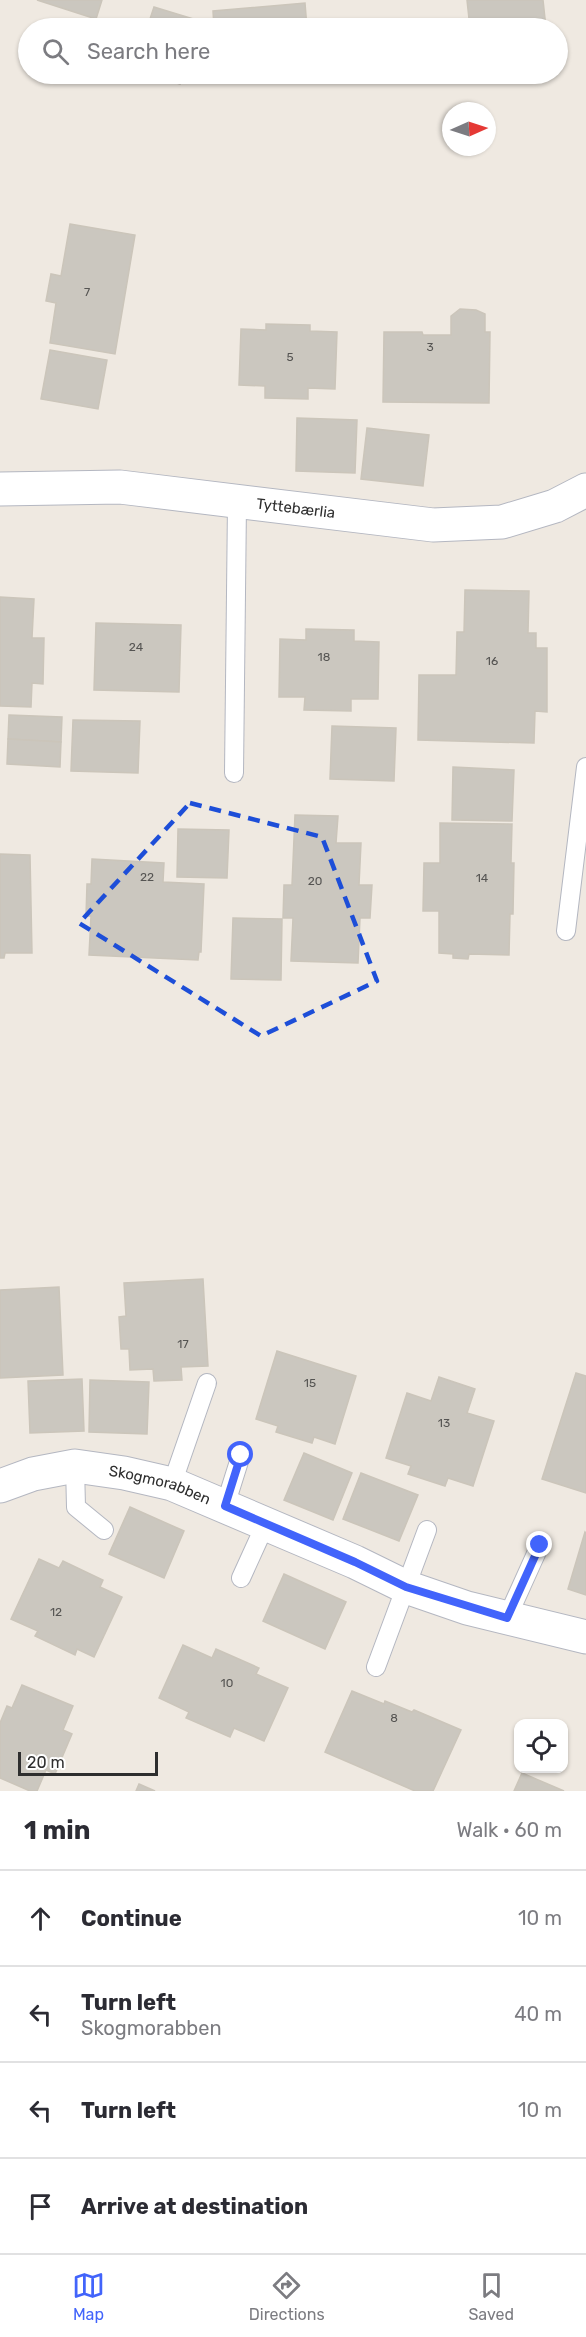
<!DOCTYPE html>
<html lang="en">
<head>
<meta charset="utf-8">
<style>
	body { margin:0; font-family:Rubik,sans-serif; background:#f2f2f3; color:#2b2b33 }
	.controls { position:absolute; right:18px; bottom:18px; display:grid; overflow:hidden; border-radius:12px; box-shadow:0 2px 4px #0004 }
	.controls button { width:54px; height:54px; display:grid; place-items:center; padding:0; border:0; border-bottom:2px solid #e1e1e2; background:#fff; color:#2b2b33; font:30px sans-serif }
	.compass { position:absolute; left:442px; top:102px; width:54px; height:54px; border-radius:50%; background:#fff; box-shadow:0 2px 4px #0004; rotate:87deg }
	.scale { position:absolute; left:18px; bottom:15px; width:140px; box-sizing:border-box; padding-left:6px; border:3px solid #2e2e2e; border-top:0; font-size:16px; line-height:21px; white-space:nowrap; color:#2e2e2e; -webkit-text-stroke:4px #fff; paint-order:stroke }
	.stop { position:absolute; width:18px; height:18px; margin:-14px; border:4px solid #4264fb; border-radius:50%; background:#fff }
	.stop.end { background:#4264fb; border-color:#fff; box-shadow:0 2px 6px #0008 }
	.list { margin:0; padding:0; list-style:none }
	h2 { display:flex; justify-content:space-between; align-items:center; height:78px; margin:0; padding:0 24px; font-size:26px }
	h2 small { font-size:20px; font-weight:400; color:#7c7c81 }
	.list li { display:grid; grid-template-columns:39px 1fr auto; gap:18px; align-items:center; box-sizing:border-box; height:96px; padding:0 24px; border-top:2px solid #e1e1e2 }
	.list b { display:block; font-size:22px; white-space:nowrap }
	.list p { margin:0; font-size:20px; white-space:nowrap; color:#7c7c81 }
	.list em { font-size:20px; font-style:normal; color:#7c7c81 }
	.icon { flex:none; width:33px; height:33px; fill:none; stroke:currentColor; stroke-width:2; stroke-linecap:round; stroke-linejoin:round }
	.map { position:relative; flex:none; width:586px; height:1791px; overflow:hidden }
	.search { position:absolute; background:#fff; box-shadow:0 2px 4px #0004; left:18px; right:18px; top:18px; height:66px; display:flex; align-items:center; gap:15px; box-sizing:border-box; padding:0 21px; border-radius:33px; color:#7c7c81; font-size:22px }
	.sheet { height:462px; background:#fff }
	nav { display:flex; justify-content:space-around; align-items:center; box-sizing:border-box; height:84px; border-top:2px solid #e1e1e2; background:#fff; font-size:16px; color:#7c7c81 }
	nav a { display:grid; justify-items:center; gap:3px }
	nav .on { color:#4264fb }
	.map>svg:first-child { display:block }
	.building { fill:#cbc7bf; stroke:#cbc5ba; stroke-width:1.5 }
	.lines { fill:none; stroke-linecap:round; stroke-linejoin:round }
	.service-casing { stroke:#b4b7c1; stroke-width:20 }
	.minor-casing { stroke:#b4b7c1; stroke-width:35 }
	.service { stroke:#fff; stroke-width:18 }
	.minor { stroke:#fff; stroke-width:33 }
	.route { stroke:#4264fb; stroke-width:8 }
	.marked { fill:none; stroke:#1d4ed8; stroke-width:4.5; stroke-dasharray:12 8; stroke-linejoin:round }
	.labels { text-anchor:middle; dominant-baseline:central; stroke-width:5; stroke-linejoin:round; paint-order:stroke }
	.number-label { font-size:12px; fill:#555452 }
	.street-label { font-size:15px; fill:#2e2e2e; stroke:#fff }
</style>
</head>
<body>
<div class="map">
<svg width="586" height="1791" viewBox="0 0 586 1791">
	<rect width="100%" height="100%" fill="#efe9e1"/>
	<!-- building -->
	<g class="building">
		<path d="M 37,0 L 102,0 L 96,19 Z"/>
		<path d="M 467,0 L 543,0 L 546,28 L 470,28 Z"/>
		<path d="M 305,3 L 307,28 L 214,28 L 213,11 Z"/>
		<path d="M 154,7 L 200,21 L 197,28 L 147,28 Z"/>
		<path d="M 146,74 L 183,74 L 180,84 Z"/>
		<path d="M 70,224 L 135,235 L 115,354 L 50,343 L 56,303 L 46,301 L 51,274 L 61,276 Z"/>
		<path d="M 460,309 L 476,310 L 485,314 L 485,332 L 490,332 L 489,403 L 383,402 L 384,332 L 422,332 L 423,335 L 451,335 L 451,316 Z"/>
		<path d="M 266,324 L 310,325 L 310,331 L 337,332 L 335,389 L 308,388 L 308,399 L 265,398 L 265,386 L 239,385 L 241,329 L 266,330 Z"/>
		<path d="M 50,350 L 107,360 L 98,409 L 41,399 Z"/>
		<path d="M 297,418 L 357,420 L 355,473 L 296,471 Z"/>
		<path d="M 367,428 L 429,435 L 423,486 L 361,479 Z"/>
		<path d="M 465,590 L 529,591 L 528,633 L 536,633 L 536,648 L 547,648 L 547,712 L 535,711 L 534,743 L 418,740 L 419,675 L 456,675 L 457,632 L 464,632 Z"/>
		<path d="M 0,597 L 34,599 L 32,638 L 44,638 L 43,684 L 32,683 L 31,707 L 0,706 Z"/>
		<path d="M 96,623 L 181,625 L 179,692 L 94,690 Z"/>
		<path d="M 306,629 L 354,630 L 354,641 L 379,642 L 378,699 L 351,699 L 351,711 L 304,710 L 305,697 L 279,697 L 280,639 L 306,640 Z"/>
		<path d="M 9,715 L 62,717 L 61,742 L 8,739 Z"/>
		<path d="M 73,720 L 140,721 L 138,773 L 71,771 Z"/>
		<path d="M 332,726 L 396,728 L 394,781 L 330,779 Z"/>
		<path d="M 8,739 L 61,742 L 60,767 L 7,764 Z"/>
		<path d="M 453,767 L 514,770 L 512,821 L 452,820 Z"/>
		<path d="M 295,815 L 338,816 L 336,843 L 361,843 L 359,885 L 372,885 L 370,918 L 360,918 L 358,963 L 291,961 L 293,918 L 283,918 L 284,885 L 292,885 Z"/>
		<path d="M 440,823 L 512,824 L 511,863 L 514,863 L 513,914 L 510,914 L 509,955 L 469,954 L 468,959 L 453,958 L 453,954 L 439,953 L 439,911 L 423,911 L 424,863 L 440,863 Z"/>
		<path d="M 178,829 L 229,830 L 227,878 L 177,877 Z"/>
		<path d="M 0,854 L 30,855 L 32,953 L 5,953 L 4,958 L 0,958 Z"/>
		<path d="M 92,859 L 164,863 L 163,882 L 204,884 L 201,952 L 199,952 L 198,960 L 89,955 L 91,916 L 86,916 L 87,884 L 91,884 Z"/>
		<path d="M 233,918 L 282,919 L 281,980 L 231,979 Z"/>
		<path d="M 203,1279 L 208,1366 L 181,1367 L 182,1380 L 154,1381 L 153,1369 L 130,1370 L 129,1349 L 121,1349 L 119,1317 L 126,1316 L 124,1283 Z"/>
		<path d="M 59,1287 L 63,1375 L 0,1378 L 0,1290 Z"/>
		<path d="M 277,1351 L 356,1376 L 335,1444 L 314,1437 L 312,1443 L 276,1432 L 278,1426 L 256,1419 Z"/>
		<path d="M 576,1373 L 586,1376 L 586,1493 L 542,1479 Z"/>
		<path d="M 439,1377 L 475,1389 L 467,1413 L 494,1421 L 473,1486 L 448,1478 L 445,1486 L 408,1474 L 411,1466 L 386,1458 L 407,1393 L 431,1401 Z"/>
		<path d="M 82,1379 L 84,1431 L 30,1433 L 28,1381 Z"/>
		<path d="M 90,1380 L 149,1382 L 147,1434 L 89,1432 Z"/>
		<path d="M 304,1453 L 352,1473 L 333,1520 L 284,1500 Z"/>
		<path d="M 361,1473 L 418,1495 L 399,1541 L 343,1519 Z"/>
		<path d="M 130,1507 L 184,1531 L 164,1578 L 109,1554 Z"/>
		<path d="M 585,1532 L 586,1533 L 586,1595 L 568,1589 Z"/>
		<path d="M 39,1559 L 59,1568 L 63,1561 L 103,1580 L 100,1587 L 122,1597 L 94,1657 L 77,1649 L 75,1655 L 35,1636 L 38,1631 L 11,1619 Z"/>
		<path d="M 284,1574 L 346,1602 L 325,1649 L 263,1621 Z"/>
		<path d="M 183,1645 L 212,1658 L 216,1649 L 259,1668 L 256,1674 L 288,1688 L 264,1741 L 234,1728 L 230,1737 L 186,1718 L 189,1712 L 159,1698 Z"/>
		<path d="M 22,1685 L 73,1706 L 63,1730 L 72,1734 L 55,1774 L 46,1770 L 37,1791 L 30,1791 L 0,1778 L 0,1723 L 7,1706 L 12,1708 Z"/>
		<path d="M 352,1691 L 384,1704 L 385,1701 L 412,1712 L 414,1710 L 461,1730 L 433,1791 L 415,1791 L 325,1752 Z"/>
		<path d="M 522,1773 L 564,1791 L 514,1791 Z"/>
		<path d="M 139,1784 L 155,1791 L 136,1791 Z"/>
	</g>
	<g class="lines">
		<defs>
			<g id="service">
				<path d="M 234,773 L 237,503"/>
				<path d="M 566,931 L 586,767"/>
				<path d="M 75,1466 L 76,1507 L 104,1530"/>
				<path d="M 172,1484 L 207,1383"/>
				<path d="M 225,1506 L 241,1455"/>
				<path d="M 241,1578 L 266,1523"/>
				<path d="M 507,1618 L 540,1545"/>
				<path d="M 376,1667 L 427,1530"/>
			</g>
			<g id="minor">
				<path id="s1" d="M 0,489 L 120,487 L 433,525 L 502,522 L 555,506 L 586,490"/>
				<path id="s2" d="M 0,1486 L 33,1474 L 75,1466 L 124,1473 L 172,1484 L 355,1562 L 406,1587 L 467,1608 L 586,1637"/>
			</g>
		</defs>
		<!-- service casing -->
		<use href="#service" class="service-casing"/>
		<!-- minor casing -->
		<use href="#minor" class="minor-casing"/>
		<!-- service -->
		<use href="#service" class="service"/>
		<!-- minor -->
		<use href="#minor" class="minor"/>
	</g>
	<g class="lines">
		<!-- route -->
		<path class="route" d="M 241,1455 L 225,1506 L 355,1562 L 406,1587 L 507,1618 L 540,1545"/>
	</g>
	<!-- marked area -->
	<path class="marked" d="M 190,803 L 322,837 L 377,981 L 261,1036 L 79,923 Z"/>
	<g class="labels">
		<!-- number labels -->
		<g class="number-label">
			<text x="87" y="292">7</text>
			<text x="430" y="347">3</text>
			<text x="290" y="357">5</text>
			<text x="136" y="647">24</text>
			<text x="324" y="657">18</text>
			<text x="492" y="661">16</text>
			<text x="147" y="877">22</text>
			<text x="482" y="878">14</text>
			<text x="315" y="881">20</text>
			<text x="183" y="1344">17</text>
			<text x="310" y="1383">15</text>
			<text x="444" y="1423">13</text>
			<text x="56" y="1612">12</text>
			<text x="227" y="1683">10</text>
			<text x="394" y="1718">8</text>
		</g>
		<!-- street labels -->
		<g class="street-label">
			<text stroke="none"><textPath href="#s1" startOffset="297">Tyttebærlia</textPath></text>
			<text stroke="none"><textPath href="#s2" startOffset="165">Skogmorabben</textPath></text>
		</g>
	</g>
</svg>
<div class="controls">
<button><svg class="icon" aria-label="locate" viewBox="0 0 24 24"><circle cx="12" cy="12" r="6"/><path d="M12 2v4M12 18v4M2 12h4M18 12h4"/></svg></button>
</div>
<svg class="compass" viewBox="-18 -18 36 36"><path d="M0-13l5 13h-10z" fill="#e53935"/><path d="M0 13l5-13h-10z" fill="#7c7c81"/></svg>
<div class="scale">20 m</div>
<div class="stop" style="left:241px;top:1455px"></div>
<div class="stop end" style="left:540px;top:1545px"></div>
<div class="search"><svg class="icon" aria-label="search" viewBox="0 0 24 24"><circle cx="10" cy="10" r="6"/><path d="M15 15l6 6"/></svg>Search here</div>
</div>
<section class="sheet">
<h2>1 min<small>Walk · 60 m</small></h2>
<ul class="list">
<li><svg class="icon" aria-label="ahead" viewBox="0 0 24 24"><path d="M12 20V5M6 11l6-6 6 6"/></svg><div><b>Continue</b></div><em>10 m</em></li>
<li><svg class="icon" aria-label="left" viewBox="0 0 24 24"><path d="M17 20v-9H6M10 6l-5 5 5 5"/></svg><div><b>Turn left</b><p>Skogmorabben</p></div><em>40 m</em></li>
<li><svg class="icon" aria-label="left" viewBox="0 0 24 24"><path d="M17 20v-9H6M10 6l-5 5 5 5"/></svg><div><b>Turn left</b></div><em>10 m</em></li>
<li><svg class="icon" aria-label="arrive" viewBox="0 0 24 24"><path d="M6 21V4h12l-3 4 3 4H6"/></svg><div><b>Arrive at destination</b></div></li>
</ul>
</section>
<nav>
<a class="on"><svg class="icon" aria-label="map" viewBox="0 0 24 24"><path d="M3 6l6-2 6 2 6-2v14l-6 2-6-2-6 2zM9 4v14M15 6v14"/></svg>Map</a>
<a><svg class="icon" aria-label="directions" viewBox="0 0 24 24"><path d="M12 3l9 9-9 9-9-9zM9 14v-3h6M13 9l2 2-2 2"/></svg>Directions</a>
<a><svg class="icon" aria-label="saved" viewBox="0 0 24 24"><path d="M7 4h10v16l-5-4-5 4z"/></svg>Saved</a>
</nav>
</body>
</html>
